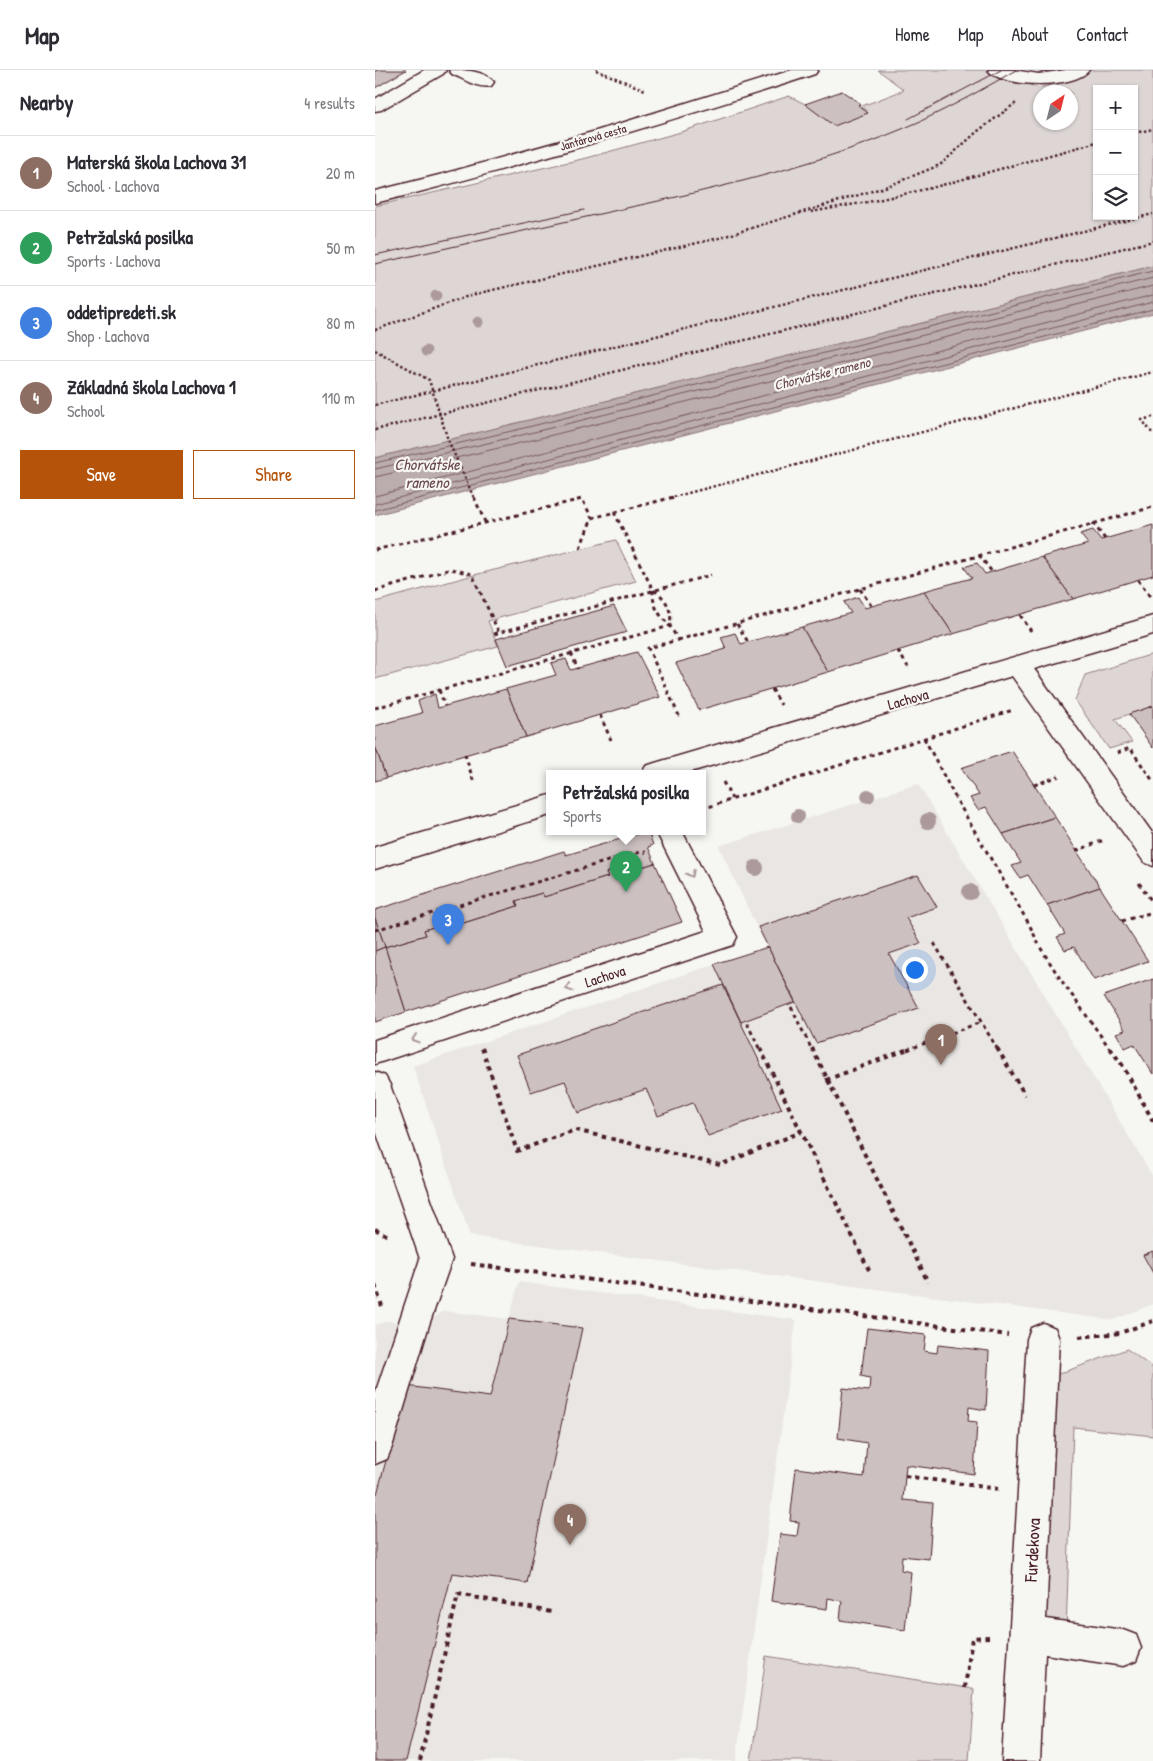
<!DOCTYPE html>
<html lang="en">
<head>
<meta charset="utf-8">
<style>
	body { margin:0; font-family:"Patrick Hand",sans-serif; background:#f7f7f7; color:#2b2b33 }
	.controls { position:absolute; right:15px; top:15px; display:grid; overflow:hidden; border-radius:0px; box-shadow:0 1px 4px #0004 }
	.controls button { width:45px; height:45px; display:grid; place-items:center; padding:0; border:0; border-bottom:1px solid #e1e1e2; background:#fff; color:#2b2b33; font:25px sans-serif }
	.compass { position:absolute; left:658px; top:15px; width:45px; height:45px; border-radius:50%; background:#fff; box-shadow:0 1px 4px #0004; rotate:35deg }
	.you { position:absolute; left:539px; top:899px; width:18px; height:18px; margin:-12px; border:4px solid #fff; border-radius:50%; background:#1a73e8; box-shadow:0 0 0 8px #1a73e833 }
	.badge { display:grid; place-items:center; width:32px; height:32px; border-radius:50%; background:#b45309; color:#fff; font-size:16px; font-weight:700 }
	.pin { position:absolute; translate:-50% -41px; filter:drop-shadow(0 1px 2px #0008) }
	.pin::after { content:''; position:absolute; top:26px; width:18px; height:15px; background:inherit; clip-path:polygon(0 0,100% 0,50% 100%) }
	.popup { position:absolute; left:171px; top:700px; width:160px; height:65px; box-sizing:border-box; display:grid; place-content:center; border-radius:0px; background:#fff; filter:drop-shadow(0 1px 4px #0005); font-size:16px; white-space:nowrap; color:#7c7c81 }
	.popup b { font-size:19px; color:#2b2b33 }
	.popup::after { content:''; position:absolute; left:50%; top:100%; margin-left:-10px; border:10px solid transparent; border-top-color:#fff }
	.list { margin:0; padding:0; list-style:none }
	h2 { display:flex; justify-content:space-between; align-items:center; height:65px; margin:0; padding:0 20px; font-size:21px }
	h2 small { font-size:16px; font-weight:400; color:#7c7c81 }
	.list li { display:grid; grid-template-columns:32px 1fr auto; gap:15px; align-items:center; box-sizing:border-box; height:75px; padding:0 20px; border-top:1px solid #e1e1e2 }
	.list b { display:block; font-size:19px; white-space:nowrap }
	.list p { margin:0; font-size:16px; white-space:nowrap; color:#7c7c81 }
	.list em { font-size:16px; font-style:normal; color:#7c7c81 }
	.actions { display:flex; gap:10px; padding:15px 20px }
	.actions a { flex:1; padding:11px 0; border:1px solid #b45309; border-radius:0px; text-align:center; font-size:18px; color:#b45309 }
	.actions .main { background:#b45309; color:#fff }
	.icon { flex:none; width:28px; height:28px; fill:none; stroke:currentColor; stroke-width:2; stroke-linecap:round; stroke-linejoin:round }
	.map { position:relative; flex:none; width:778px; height:1691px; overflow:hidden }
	header { display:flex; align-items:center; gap:30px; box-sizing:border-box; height:70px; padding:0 25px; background:#fff; border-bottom:1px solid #e1e1e2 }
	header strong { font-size:24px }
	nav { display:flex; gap:28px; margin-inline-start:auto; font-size:18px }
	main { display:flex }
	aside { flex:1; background:#fff }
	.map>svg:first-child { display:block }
	.built { fill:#e9e6e3 }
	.green { fill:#ddd6d5; stroke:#947a80; fill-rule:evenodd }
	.water { fill:#bbadae; stroke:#8e747a }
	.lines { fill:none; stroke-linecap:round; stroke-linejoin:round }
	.shore { stroke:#77585f; stroke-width:1 }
	.building { fill:#ccc1c0; stroke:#4a1f2b }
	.minor-casing { stroke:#4a1f2b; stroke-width:3 }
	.path-far2 { stroke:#4a1f2b; stroke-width:2.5; stroke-dasharray:2.5 2.5; stroke-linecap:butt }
	.path-far1 { stroke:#4a1f2b; stroke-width:3; stroke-dasharray:4 4; stroke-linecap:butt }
	.path { stroke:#4a1f2b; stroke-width:4; stroke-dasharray:4.5 4.5; stroke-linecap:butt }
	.minor { fill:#f6f6f2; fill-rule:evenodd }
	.tram { stroke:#4a1f2b; stroke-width:1 }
	.tree { fill:#ac999c }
	.oneway { stroke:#a99598 }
	.labels { text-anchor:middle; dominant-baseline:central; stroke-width:4.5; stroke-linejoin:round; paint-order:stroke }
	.far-street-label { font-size:12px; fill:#4a1f2b; stroke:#f6f6f2 }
	.far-water-label { font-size:14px; font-style:italic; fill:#6c4a52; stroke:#f6f6f2 }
	.street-label { font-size:15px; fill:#4a1f2b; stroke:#f6f6f2 }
	.water-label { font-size:16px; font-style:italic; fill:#6c4a52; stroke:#f6f6f2 }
	.near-street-label { font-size:18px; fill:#4a1f2b; stroke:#f6f6f2 }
</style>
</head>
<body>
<header>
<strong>Map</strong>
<nav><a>Home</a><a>Map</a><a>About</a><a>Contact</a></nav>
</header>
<main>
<aside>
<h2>Nearby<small>4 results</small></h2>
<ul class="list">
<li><span class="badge" style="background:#8d6e63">1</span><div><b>Materská škola Lachova 31</b><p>School · Lachova</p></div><em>20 m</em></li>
<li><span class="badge" style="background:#2e9e5b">2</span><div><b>Petržalská posilka</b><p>Sports · Lachova</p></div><em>50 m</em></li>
<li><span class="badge" style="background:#3f7fe0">3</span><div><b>oddetipredeti.sk</b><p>Shop · Lachova</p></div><em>80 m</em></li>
<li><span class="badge" style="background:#8d6e63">4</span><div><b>Základná škola Lachova 1</b><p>School</p></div><em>110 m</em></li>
</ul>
<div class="actions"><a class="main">Save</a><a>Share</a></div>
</aside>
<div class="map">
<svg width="778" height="1691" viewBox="0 0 778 1691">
	<rect width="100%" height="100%" fill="#f6f6f2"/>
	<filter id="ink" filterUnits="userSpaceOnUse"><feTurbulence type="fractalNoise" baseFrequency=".02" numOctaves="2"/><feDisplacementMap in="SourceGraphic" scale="10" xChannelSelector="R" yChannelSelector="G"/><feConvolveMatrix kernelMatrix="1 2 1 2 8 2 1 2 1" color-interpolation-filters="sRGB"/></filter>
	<g filter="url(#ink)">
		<!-- built -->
		<g class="built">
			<path d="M 543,714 L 778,1107 L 778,1181 L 768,1185 L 778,1203 L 778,1234 L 738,1250 L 95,1166 L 38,996 L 391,877 L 344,776 Z"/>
			<path d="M 144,1212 L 421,1250 L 361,1691 L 0,1691 L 0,1255 L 12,1251 L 38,1255 L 51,1252 L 69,1241 L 134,1249 Z"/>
		</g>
		<!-- green -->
		<g class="green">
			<path d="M 503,0 L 610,0 L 664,18 L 700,8 L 714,0 L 778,0 L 778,196 L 0,388 L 0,136 L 207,89 L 306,62 L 414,26 L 430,34 L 493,43 L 487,36 L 529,20 ZM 722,19 L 759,19 L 759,146 L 722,146 ZM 666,22 L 696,22 L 696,52 L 666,52 Z"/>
			<path d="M 241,470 L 261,511 L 113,551 L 123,576 L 0,609 L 0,532 L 95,506 Z"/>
			<path d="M 778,584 L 778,636 L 740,649 L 757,672 L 734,679 L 700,630 L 710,605 Z"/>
			<path d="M 752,1279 L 778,1298 L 778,1366 L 698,1357 L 691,1562 L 668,1559 L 678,1306 Z"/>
			<path d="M 391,1586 L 599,1619 L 594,1691 L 376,1691 Z"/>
		</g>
		<!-- water -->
		<path class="water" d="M 778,196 L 778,243 L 0,445 L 0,388 Z"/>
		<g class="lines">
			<!-- shore -->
			<g class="shore">
				<path d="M 0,393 L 141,360 L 778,201"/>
				<path d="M 0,399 L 143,366 L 778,208"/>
				<path d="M 0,407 L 145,373 L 778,216"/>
				<path d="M 0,426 L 778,225"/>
				<path d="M 0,434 L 778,232"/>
				<path d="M 0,440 L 778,239"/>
			</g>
		</g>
		<!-- building -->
		<g class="building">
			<path d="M 3,0 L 31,0 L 0,18 L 0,1 Z"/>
			<path d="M 467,21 L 486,34 L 483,35 L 493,43 L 459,56 L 430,34 Z"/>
			<path d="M 778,455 L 778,505 L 698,529 L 667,487 L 713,474 L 705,464 L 718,460 L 726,470 Z"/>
			<path d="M 667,487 L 698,529 L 578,564 L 549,521 L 597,508 L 589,497 L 602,493 L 610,504 Z"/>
			<path d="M 549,521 L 578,564 L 453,602 L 427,557 L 476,543 L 469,532 L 483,527 L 490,538 Z"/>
			<path d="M 239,536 L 252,562 L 132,596 L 121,569 Z"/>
			<path d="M 427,557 L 453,602 L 324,640 L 301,593 L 351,579 L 346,567 L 360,563 L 366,574 Z"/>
			<path d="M 262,582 L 285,627 L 151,667 L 131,619 L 181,605 L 176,593 L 191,589 L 196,600 Z"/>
			<path d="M 131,619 L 151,667 L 11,708 L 0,676 L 0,656 L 47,643 L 43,631 L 60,624 L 63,638 Z"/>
			<path d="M 778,636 L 778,678 L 754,644 Z"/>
			<path d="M 0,676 L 11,708 L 0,711 Z"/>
			<path d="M 637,681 L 680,747 L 628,764 L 611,737 L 603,740 L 595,728 L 604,725 L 586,698 Z"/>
			<path d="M 680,747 L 725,817 L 672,835 L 653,805 L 645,808 L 637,796 L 646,793 L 628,764 Z"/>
			<path d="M 273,761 L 278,775 L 273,777 L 280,793 L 257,800 L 256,795 L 231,803 L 233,807 L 169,827 L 167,823 L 141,831 L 143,836 L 79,856 L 77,851 L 49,860 L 51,865 L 10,877 L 0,848 L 0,840 L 189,781 L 191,785 Z"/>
			<path d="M 280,793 L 307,852 L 31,942 L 10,877 L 51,865 L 49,860 L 77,851 L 79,856 L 143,836 L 141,831 L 167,823 L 169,827 L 233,807 L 231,803 L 256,795 L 257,800 Z"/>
			<path d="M 543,805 L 562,837 L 531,848 L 546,873 L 514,884 L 544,938 L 441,973 L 383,857 Z"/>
			<path d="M 725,817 L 773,891 L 719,910 L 699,877 L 690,880 L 682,867 L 690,864 L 672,835 Z"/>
			<path d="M 0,848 L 10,877 L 0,881 Z"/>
			<path d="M 10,877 L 31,942 L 0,952 L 0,881 Z"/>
			<path d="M 393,877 L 420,932 L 366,952 L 339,894 Z"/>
			<path d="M 778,909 L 778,1004 L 759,974 L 750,978 L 741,963 L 750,960 L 729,926 Z"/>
			<path d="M 348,915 L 407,1039 L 333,1066 L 318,1033 L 283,1046 L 271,1019 L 203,1043 L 190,1011 L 156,1022 L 142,985 Z"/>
			<path d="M 778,1181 L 778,1203 L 768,1185 Z"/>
			<path d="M 134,1249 L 207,1258 L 152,1513 L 77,1503 L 31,1691 L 0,1691 L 0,1423 L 2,1424 L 31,1316 L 115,1327 Z"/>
			<path d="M 492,1258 L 551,1265 L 549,1281 L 562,1283 L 563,1275 L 614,1281 L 611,1340 L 594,1337 L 593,1351 L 602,1352 L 599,1404 L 531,1395 L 528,1430 L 558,1433 L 554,1489 L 527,1486 L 526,1500 L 536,1502 L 530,1560 L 465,1550 L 467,1531 L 453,1528 L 452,1539 L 396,1531 L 405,1464 L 422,1466 L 424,1452 L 415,1451 L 421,1398 L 489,1407 L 492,1373 L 463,1368 L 468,1318 L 494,1321 L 495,1308 L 486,1306 Z"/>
		</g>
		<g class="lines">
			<defs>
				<g id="minor">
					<path d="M 49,0 L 71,0 L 68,4 L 6,40 L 0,41 L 0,29 Z"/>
					<path d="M 74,0 C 89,0 109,0 119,12 L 116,16 C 103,19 89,9 77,4 Z"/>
					<path d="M 417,0 L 443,0 L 440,4 C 360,31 279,55 198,79 C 132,98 67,117 0,133 L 0,121 L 68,104 L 221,61 Z"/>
					<path d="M 613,0 L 638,0 L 664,4 L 691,0 L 714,0 C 701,19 626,18 613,0 Z"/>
					<path d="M 778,546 L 778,564 L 659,599 L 778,764 L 778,796 L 769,792 L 637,606 L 312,703 L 267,703 L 271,696 L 280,693 Z"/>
					<path d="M 175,725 L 175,745 L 0,799 L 0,777 Z"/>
					<path d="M 281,761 L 307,761 L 362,867 L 358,875 L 0,994 L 0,970 L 331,861 Z"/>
					<path d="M 0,1002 L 10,1006 L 15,1015 L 77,1189 L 54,1255 L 17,1377 L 12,1389 L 0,1394 L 0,1324 L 45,1189 L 0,1058 Z"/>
					<path d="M 668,1253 L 680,1258 L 684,1269 L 671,1549 L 748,1560 L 761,1565 L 766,1578 L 761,1591 L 748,1596 L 670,1584 L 665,1691 L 627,1691 L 652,1269 L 656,1258 Z"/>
				</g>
			</defs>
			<!-- minor casing -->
			<use href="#minor" class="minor-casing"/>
			<!-- path-far2 -->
			<g class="path-far2">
				<path d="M 221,0 L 270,20"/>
				<path d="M 759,63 L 778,59"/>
				<path d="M 436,142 L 498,131 L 560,117 L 722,72"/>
				<path d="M 0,260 L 96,225 L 344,168 L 513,116 L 565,95 L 603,61 L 641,33"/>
				<path d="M 0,280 L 54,310 L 73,370 L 99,428"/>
				<path d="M 0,335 L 778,144"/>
				<path d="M 778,347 L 767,350 L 778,364"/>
				<path d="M 0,360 L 778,171"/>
				<path d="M 294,428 L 778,302"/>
			</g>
			<!-- path-far1 -->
			<g class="path-far1">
				<path d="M 99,427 L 110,452"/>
				<path d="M 239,442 L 278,520 C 291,527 298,541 295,556 L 303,570 L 273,578 L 305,648"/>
				<path d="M 718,453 L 730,469"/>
				<path d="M 205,478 L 217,448 L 299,427"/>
				<path d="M 0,480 L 207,429 L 217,448"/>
				<path d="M 604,485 L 617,502"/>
				<path d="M 763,510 L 776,528"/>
				<path d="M 485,519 L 497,537"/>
				<path d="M 278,520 C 277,535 284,546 295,555"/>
				<path d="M 0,521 L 76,499 L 97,504 L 124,563"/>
				<path d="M 645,545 L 656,561"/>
				<path d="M 362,554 L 373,572"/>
				<path d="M 119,564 L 336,505"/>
				<path d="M 303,570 L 778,437"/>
				<path d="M 523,581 L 533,597"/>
				<path d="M 196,583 L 203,599"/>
				<path d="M 397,619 L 406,635"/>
				<path d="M 64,620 L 70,636"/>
				<path d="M 0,638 L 295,556"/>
				<path d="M 225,645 L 236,670"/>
				<path d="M 549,668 L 581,729 L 654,854 L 665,877 L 686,910 L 736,980"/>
				<path d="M 742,683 L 755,678 L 778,711"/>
				<path d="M 90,684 L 99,713"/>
				<path d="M 348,712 L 357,729"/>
				<path d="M 659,715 L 684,706"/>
				<path d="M 327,739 L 638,640"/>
				<path d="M 701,781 L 729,770"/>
				<path d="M 764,813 L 778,833"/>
				<path d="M 747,851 L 778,842"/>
				<path d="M 0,860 L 260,783 L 271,782"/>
				<path d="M 559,873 L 623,980"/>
				<path d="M 416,937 L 437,980"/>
				<path d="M 372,953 L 385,980"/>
				<path d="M 532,980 L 606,952"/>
			</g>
			<!-- path -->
			<g class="path">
				<path d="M 107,978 L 142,1081 L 200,1060 L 345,1095 L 426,1062"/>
				<path d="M 385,978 L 495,1202"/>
				<path d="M 437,978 L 553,1212"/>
				<path d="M 622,978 L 650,1025"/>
				<path d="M 735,978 L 748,996 L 778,1051"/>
				<path d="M 451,1010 L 536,978"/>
				<path d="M 0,1159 L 15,1167"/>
				<path d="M 96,1194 L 633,1265"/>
				<path d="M 0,1215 L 7,1236"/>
				<path d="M 704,1267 L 745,1263 L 778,1251"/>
				<path d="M 530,1406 L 623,1419"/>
				<path d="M 590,1618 L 597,1568 L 615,1567"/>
				<path d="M 45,1691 L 83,1524 L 176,1542"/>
			</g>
			<!-- minor -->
			<use href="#minor" class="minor"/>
			<!-- tram -->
			<g class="tram">
				<path d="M 533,49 L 626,0"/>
				<path d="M 0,185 L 209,140"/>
				<path d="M 0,194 C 82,176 165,157 247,139 C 349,117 452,93 548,50 C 580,35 610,18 641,0"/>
			</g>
		</g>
		<!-- trees -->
		<g class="tree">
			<circle cx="61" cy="226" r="5.5"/>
			<circle cx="103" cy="252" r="5.5"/>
			<circle cx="51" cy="281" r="5.5"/>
			<circle cx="493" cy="726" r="7"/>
			<circle cx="423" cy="746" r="7"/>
			<circle cx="553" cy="751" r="8"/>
			<circle cx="381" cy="798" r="8"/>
			<circle cx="595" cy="822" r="8"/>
		</g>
		<!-- one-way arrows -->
		<defs><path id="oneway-chevron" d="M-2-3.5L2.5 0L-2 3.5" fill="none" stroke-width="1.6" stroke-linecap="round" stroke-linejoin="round" transform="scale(1.25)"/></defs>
		<g class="oneway">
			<use href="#oneway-chevron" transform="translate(316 804) rotate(63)"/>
			<use href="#oneway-chevron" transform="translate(194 918) rotate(162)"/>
			<use href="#oneway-chevron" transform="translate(40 969) rotate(162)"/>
		</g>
	</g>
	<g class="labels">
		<!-- far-street labels -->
		<g class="far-street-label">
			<text transform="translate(218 67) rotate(-16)">Jantárová cesta</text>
		</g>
		<!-- far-water labels -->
		<g class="far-water-label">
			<text transform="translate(447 303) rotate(-14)">Chorvátske rameno</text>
		</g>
		<!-- street labels -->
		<g class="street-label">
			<text transform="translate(533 629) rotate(-16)">Lachova</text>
			<text transform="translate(230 906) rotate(-18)">Lachova</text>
		</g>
		<!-- water labels -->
		<g class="water-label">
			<text x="52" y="394">Chorvátske<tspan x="52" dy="18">rameno</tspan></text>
		</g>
		<!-- near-street labels -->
		<g class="near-street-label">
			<text transform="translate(657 1480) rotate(-87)">Furdekova</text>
		</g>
	</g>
</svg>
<div class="controls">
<button>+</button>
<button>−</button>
<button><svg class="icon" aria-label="layers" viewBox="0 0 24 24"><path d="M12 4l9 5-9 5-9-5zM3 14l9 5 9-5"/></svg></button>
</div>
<svg class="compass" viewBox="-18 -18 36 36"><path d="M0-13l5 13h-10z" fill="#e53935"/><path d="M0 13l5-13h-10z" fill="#7c7c81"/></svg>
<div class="you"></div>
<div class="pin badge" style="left:566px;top:995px;background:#8d6e63">1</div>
<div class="pin badge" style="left:251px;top:822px;background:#2e9e5b">2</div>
<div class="popup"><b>Petržalská posilka</b>Sports</div>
<div class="pin badge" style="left:73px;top:875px;background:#3f7fe0">3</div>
<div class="pin badge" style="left:195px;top:1475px;background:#8d6e63">4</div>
</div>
</main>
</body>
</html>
